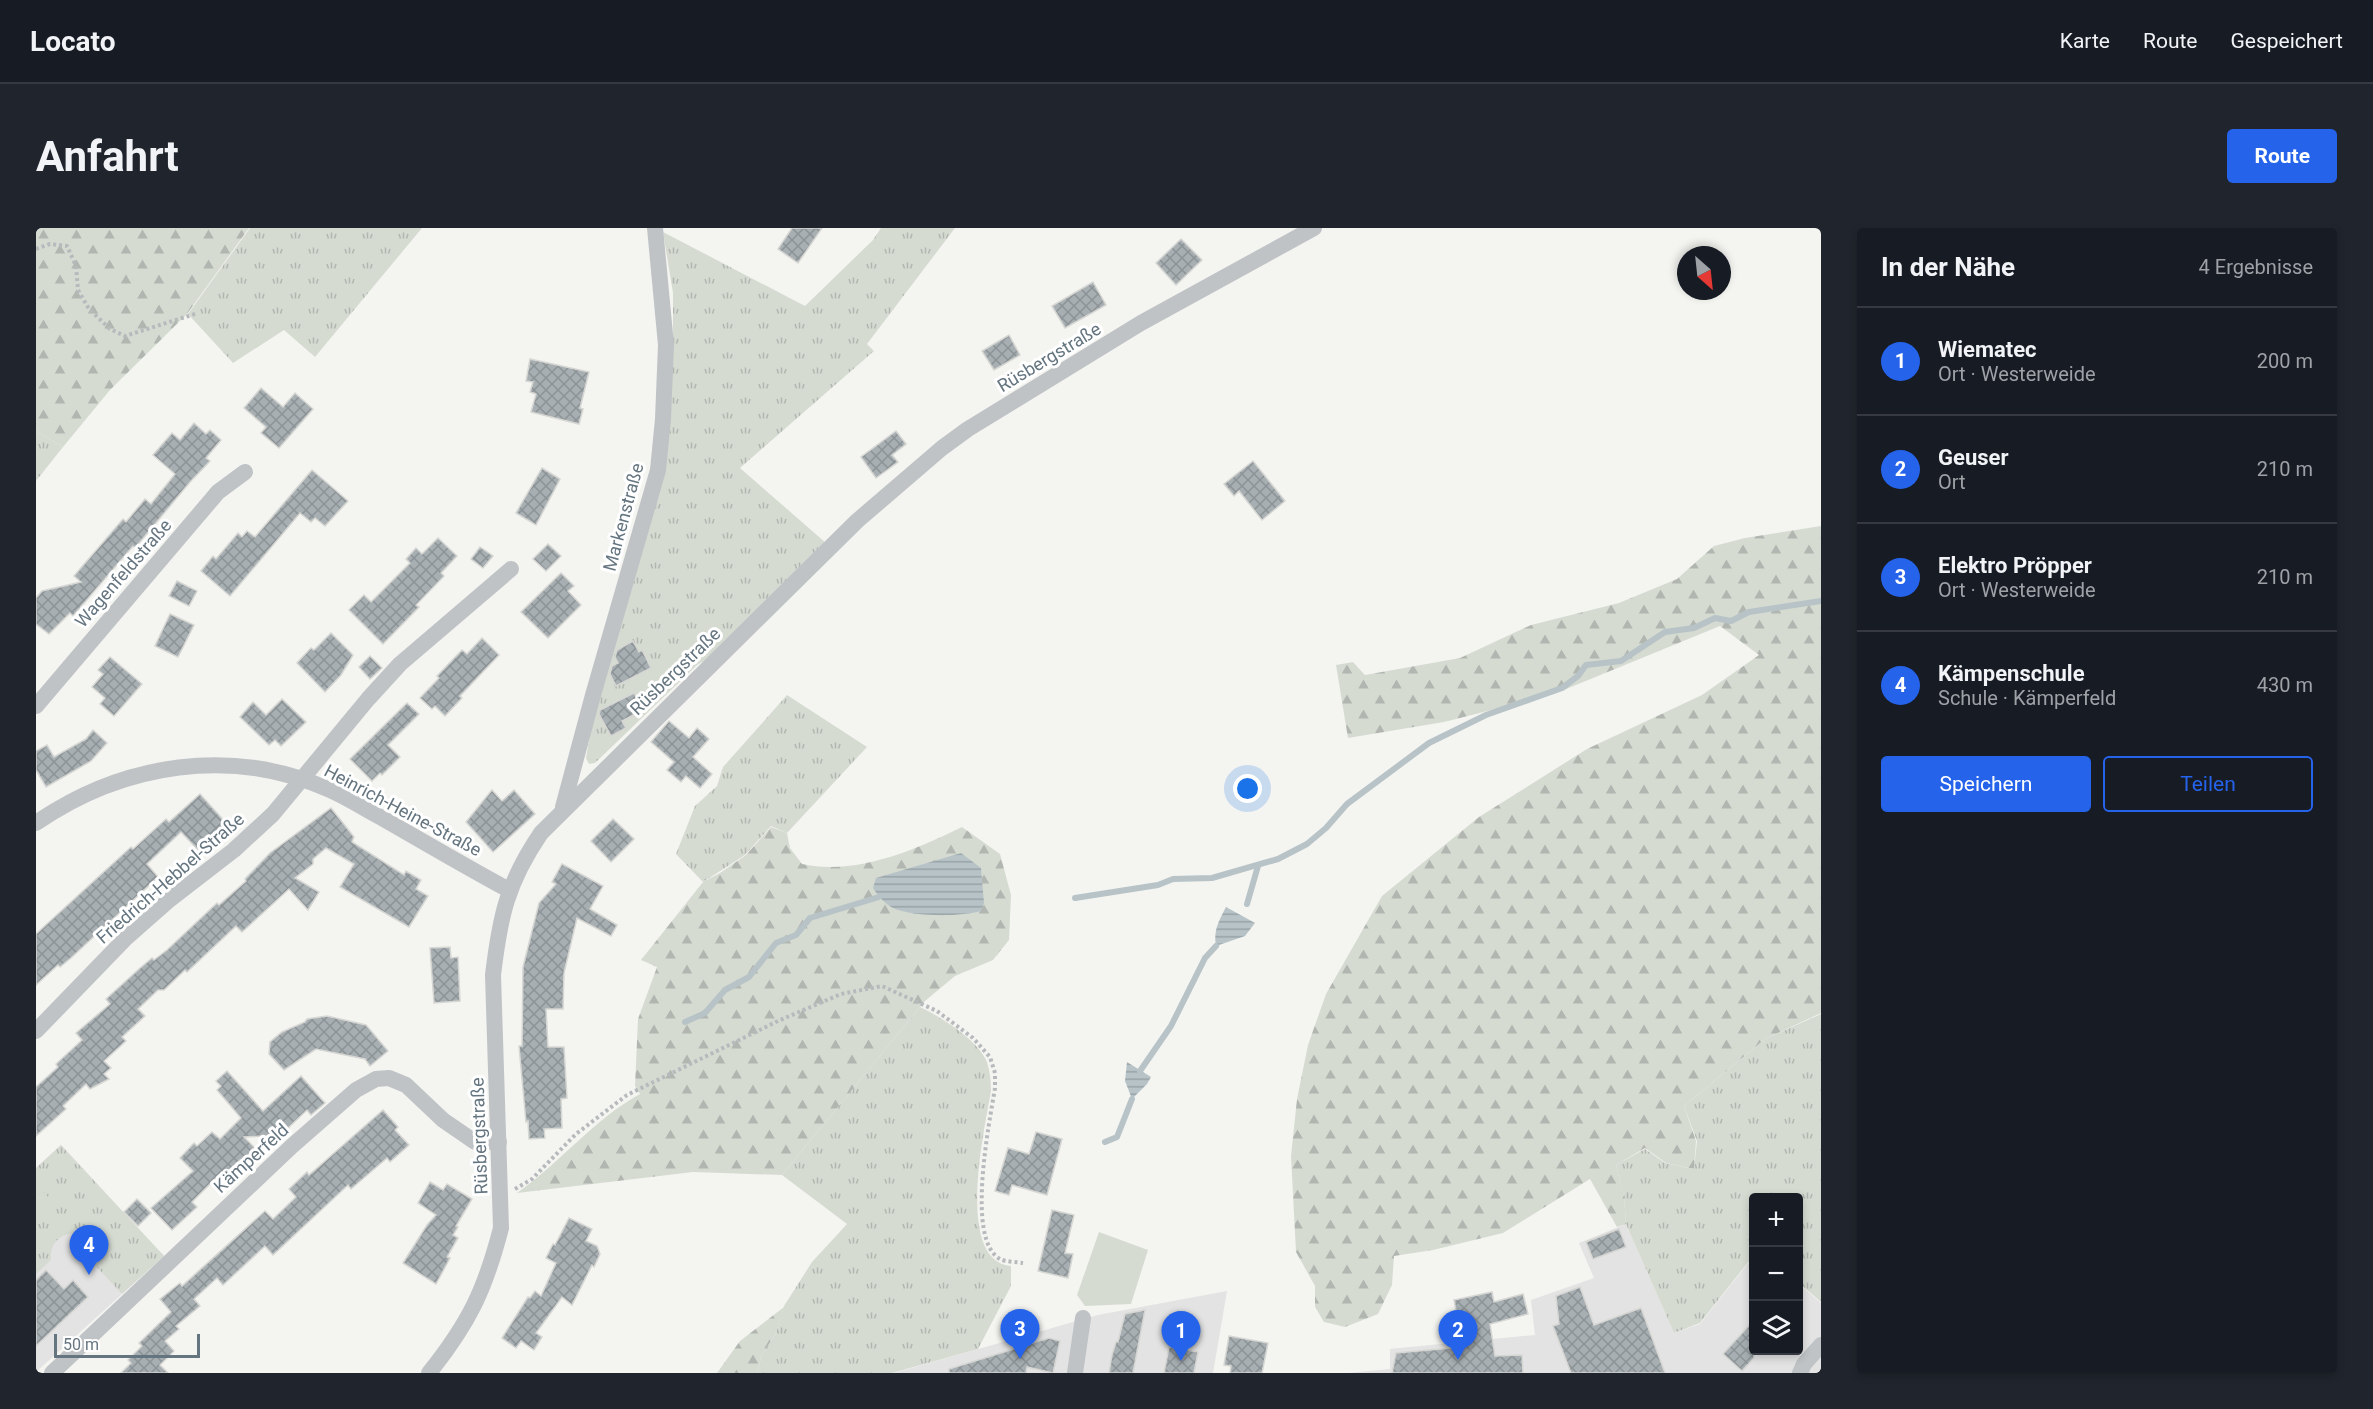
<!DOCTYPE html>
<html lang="de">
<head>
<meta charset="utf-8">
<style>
	body { margin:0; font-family:Roboto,sans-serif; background:#20242c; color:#f1f3f6 }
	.controls { position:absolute; right:18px; bottom:18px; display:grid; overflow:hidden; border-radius:6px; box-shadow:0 3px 9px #0003 }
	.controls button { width:54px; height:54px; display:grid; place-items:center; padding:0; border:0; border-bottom:2px solid #363941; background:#171b24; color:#f1f3f6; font:30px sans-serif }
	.compass { position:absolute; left:1641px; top:18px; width:54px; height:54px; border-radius:50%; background:#171b24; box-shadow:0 3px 9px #0003; rotate:153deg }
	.scale { position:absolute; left:18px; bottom:15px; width:146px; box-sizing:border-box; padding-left:6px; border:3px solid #657580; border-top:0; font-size:16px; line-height:21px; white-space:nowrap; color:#657580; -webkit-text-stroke:4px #fff; paint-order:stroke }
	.you { position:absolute; left:1212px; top:561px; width:21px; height:21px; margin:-15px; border:4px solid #fff; border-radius:50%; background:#1a73e8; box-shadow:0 0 0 9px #1a73e833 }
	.badge { display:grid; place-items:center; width:39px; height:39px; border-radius:50%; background:#2563eb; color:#fff; font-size:20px; font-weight:700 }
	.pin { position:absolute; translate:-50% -50px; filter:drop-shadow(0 2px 3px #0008) }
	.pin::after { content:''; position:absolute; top:32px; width:21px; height:18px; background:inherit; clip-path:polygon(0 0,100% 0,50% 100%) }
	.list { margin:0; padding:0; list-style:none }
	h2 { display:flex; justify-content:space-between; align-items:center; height:78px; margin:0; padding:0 24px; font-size:26px }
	h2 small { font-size:20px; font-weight:400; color:#9ea1a6 }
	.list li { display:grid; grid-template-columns:39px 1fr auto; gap:18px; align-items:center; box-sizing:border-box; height:108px; padding:0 24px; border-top:2px solid #363941 }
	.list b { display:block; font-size:22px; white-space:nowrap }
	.list p { margin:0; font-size:20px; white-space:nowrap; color:#9ea1a6 }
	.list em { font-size:20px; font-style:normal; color:#9ea1a6 }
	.actions { display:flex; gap:12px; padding:18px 24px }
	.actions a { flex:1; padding:14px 0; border:2px solid #2563eb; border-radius:6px; text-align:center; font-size:21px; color:#2563eb }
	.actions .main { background:#2563eb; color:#fff }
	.icon { flex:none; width:33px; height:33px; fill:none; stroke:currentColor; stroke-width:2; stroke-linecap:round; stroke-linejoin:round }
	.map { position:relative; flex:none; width:1785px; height:1145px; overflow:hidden; border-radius:6px }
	header { display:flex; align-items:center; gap:36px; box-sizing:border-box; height:84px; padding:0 30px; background:#171b24; border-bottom:2px solid #363941 }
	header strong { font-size:28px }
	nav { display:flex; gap:33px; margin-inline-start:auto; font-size:21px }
	.intro { display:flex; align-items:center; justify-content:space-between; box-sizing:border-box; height:144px; padding:0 36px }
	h1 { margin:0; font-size:42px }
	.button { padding:15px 27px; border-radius:6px; background:#2563eb; color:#fff; font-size:21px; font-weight:700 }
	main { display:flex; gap:36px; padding:0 36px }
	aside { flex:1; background:#171b24; border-radius:6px; box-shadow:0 3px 9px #0003 }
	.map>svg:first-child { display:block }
	.built { fill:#e2e3e2 }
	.grass { fill:url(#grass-tufts) }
	.forest { fill:url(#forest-firs) }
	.pitch { fill:#d6dbd2 }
	.water { fill:url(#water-rules) }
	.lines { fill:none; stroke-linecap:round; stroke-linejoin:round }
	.stream { stroke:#b7c3c7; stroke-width:6 }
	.building { fill:url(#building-cross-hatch); stroke:#d6d6d3; stroke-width:1.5 }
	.path { stroke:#b7babc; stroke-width:4; stroke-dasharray:3 3; stroke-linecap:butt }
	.minor { stroke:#bfc3c6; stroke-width:16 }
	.labels { text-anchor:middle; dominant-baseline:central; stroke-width:6; stroke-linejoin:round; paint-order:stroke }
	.street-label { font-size:18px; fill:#657580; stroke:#fff }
</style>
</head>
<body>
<header>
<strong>Locato</strong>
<nav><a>Karte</a><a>Route</a><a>Gespeichert</a></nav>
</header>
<div class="intro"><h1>Anfahrt</h1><a class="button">Route</a></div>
<main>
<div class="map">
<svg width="1785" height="1145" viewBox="0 0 1785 1145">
	<defs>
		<pattern id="grass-tufts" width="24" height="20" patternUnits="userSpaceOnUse" patternTransform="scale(1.5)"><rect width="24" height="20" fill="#d6dbd2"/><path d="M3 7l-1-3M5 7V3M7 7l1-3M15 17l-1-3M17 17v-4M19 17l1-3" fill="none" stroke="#b1b6b0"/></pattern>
		<pattern id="forest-firs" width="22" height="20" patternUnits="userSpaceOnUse" patternTransform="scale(1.5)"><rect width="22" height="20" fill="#d6dbd2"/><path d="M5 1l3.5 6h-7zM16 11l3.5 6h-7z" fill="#b1b6b0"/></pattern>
		<pattern id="water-rules" width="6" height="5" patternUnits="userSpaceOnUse" patternTransform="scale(1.5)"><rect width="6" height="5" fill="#b7c3c7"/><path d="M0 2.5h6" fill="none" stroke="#98a3a7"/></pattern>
		<pattern id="building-cross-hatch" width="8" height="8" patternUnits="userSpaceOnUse" patternTransform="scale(1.5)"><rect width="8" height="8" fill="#a7afb3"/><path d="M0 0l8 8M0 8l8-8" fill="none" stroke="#8c9397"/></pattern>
	</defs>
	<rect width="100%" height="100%" fill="#f4f4f1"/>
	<!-- built -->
	<g class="built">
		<path d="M 25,917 L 128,1028 L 0,1144 L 0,940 Z"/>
		<path d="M 1590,996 L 1638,1105 L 1664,1096 L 1717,1029 L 1718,1122 L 1762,1122 L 1763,1056 L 1785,1075 L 1785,1145 L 1313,1145 L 1354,1141 L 1354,1121 L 1499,1107 L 1495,1072 L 1558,1050 L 1543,1015 Z"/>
		<path d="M 1191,1063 L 1177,1145 L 858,1145 L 1062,1087 Z"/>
	</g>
	<!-- grass -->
	<g class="grass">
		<path d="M 214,0 L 386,0 L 279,129 L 248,102 L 197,135 L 152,86 Z"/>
		<path d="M 845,0 L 919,0 L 831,116 L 838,123 L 704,240 L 790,315 L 676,428 L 661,437 L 559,535 L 553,536 L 550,530 L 563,458 L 597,343 L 637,108 L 637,65 L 627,4 L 769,78 L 837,12 Z"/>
		<path d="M 0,203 L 27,219 L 0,253 Z"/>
		<path d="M 751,467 L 831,519 L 751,605 L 735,598 L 709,627 L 667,654 L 640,626 L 659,578 L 681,558 L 687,539 Z"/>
		<path d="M 884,779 C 905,789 942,812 951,834 C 954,843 955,853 955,863 C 949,899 918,1033 975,1038 L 975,1058 L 942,1121 L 856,1145 L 721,1145 L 726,1126 L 739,1107 L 748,1078 L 776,1034 L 811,996 L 746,947 Z"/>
		<path d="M 1785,786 L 1785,1074 L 1763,1055 L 1762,970 L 1718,970 L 1717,1028 L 1664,1095 L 1638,1105 L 1590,996 L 1588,968 L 1580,937 L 1609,921 L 1629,935 L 1658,941 L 1661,913 L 1648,878 L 1729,811 Z"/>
		<path d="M 25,917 L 128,1028 L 86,1066 L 55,1033 L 56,1021 L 52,1007 C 32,1001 13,1010 15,1032 L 0,1046 L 0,940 Z"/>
	</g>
	<!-- forest -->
	<g class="forest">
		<path d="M 0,0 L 213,0 L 151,86 L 74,162 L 27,219 L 0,203 Z"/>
		<path d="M 1785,298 L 1785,785 L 1729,811 L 1648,878 L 1660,913 L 1658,941 L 1630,935 L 1609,920 L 1580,937 L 1588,967 L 1590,996 L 1581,999 L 1554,951 L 1467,1005 L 1397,1022 L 1358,1028 L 1356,1057 L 1342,1086 L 1309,1099 L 1288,1094 L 1279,1079 L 1279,1058 L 1260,1024 L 1255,928 L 1261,871 L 1272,817 L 1290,766 L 1346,668 L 1443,589 L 1551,521 L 1666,467 L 1723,427 L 1684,398 L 1518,466 L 1408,494 L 1312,510 L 1300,437 L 1317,434 L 1329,447 L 1424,430 L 1495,397 L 1583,375 L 1641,351 L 1678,318 L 1709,310 Z"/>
		<path d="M 735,599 L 751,605 L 754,620 L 766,636 C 819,648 879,622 926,599 L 964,626 L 975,667 L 973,712 L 957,732 L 919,748 L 889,773 L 746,947 L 657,944 L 481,965 C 524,935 558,891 604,866 L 599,858 L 602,791 L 621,739 L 605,732 L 667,654 L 684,645 L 710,627 Z"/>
		<path d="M 748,1079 L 739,1107 L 726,1126 L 721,1145 L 681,1145 L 704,1113 Z"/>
	</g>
	<!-- pitch -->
	<g class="pitch">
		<path d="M 6,963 L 18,975 L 0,992 L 0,969 Z"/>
		<path d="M 1063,1004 L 1112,1022 L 1095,1076 L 1049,1078 L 1041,1067 Z"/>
	</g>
	<!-- water -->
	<g class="water">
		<path d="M 925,625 L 945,640 L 948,675 L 945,683 C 924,689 877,689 857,680 C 849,676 842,668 837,660 L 840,650 Z"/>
		<path d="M 1190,679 L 1219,695 L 1209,708 L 1180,718 C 1177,702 1183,693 1190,679 Z"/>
		<path d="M 1091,834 L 1115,849 L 1111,856 L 1096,871 L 1089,853 Z"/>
	</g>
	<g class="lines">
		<!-- stream -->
		<g class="stream">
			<path d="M 1039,670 L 1122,657 L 1137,651 L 1176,650 L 1242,631 L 1271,616 L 1290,600 L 1311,576 L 1393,515 L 1450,487 L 1526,460 L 1542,448 L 1550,437 L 1585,433 L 1629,404 L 1658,400 L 1679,390 L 1695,393 L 1713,384 L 1785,373"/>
			<path d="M 1211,676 L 1222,638"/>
			<path d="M 649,794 L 669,785 L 689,762 L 713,749 L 740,715 L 760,707 L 774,690 L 843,669"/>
			<path d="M 1104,843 L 1135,798 L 1169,730 L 1180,718"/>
			<path d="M 1069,914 L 1081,909 L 1096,871"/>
		</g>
	</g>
	<!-- building -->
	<g class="building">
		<path d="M 756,0 L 786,0 L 762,35 L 742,21 Z"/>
		<path d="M 1145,11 L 1166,32 L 1140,57 L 1120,35 Z"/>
		<path d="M 1057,54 L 1070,77 L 1029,100 L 1016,78 Z"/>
		<path d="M 973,107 L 984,127 L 958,142 L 946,123 Z"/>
		<path d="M 494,131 L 553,144 L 544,180 L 547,181 L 543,196 L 495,184 L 500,166 L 494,164 L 497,154 L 490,153 Z"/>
		<path d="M 225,160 L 247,179 L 259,165 L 277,181 L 243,220 L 225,205 L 230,199 L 208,180 Z"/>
		<path d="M 158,195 L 170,206 L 174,202 L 185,212 L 170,230 L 174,233 L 154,254 L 99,320 L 97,318 L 37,388 L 34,385 L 13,406 L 0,396 L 0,370 L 6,363 L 45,354 L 38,348 L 87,291 L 90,294 L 109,271 L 115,276 L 139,246 L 117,227 L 136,205 L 144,212 Z"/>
		<path d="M 860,203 L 870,216 L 856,227 L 862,234 L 840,250 L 825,229 Z"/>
		<path d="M 1217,233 L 1249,273 L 1226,292 L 1203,263 L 1198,268 L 1188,256 Z"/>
		<path d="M 506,240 L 524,251 L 500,297 L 480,285 Z"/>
		<path d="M 276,242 L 312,273 L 289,298 L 279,290 L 275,294 L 264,285 L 194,368 L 165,343 L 177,328 L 180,331 L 202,305 L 206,309 L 211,303 L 219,309 Z"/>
		<path d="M 402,310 L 421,328 L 405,345 L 408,348 L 380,377 L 383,379 L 347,416 L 313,382 L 328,367 L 335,374 L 374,335 L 370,331 L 380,320 L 386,326 Z"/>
		<path d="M 512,316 L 525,328 L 510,343 L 497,331 Z"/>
		<path d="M 444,319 L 457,328 L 447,340 L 435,331 Z"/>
		<path d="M 525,345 L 538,358 L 532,363 L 545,377 L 512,410 L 485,384 Z"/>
		<path d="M 141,353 L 161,363 L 153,378 L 133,368 Z"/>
		<path d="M 134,386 L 158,397 L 142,429 L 119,418 Z"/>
		<path d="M 295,405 L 317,427 L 305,447 L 289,464 L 261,435 L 275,420 L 278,422 Z"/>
		<path d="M 446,410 L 463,427 L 424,468 L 426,470 L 409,488 L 399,478 L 396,481 L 384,470 L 403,450 L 401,448 L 426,422 L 431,426 Z"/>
		<path d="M 597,413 L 603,424 L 606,422 L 615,440 L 580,458 L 574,446 L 576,438 L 582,435 L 579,429 L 581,422 Z"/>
		<path d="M 334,428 L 346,440 L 334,451 L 323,439 Z"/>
		<path d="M 74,429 L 106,456 L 78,488 L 64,476 L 69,470 L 56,459 L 67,446 L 62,442 Z"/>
		<path d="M 598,465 L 607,482 L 586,493 L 590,500 L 575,508 L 563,486 L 564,482 Z"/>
		<path d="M 246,471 L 270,494 L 245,518 L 239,512 L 233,517 L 204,489 L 217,474 L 230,487 Z"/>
		<path d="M 371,475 L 383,486 L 352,517 L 364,529 L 346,547 L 344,545 L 336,553 L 314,531 Z"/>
		<path d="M 633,493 L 653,510 L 661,500 L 673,511 L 657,529 L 676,546 L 664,560 L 650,548 L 645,554 L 631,542 L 638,534 L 615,514 Z"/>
		<path d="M 57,502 L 71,515 L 55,533 L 10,559 L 0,542 L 0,523 L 11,517 L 18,529 L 50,511 Z"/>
		<path d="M 456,562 L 466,573 L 478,562 L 499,586 L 457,624 L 430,594 Z"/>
		<path d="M 164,566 L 191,596 L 163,623 L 145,604 L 111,636 L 122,649 L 36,729 L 24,739 L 22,737 L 0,757 L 0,706 L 95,619 L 97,621 L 130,591 L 133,594 Z"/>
		<path d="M 295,580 L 318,609 L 316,614 L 368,647 L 370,643 L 385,652 L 380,661 L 392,668 L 373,699 L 304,659 L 318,636 L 290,620 L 277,631 L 277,636 L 259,650 L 283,664 L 272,682 L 253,661 L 206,704 L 200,698 L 151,744 L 149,742 L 128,762 L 122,762 L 102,781 L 109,788 L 86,809 L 90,813 L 68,833 L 75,840 L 68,846 L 73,851 L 54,861 L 50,856 L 27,878 L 30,881 L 0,908 L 0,859 L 22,839 L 20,836 L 46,812 L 40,805 L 74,776 L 70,771 L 103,741 L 116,730 L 118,732 L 131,722 L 181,675 L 183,677 L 210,653 L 209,651 L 234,625 Z"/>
		<path d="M 577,591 L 598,611 L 575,634 L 555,613 Z"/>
		<path d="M 526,636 L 567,658 L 554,681 L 581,697 L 575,708 L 541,690 L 528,745 L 527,781 L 510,781 L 512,819 L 528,819 L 531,870 L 525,871 L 526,900 L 508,901 L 509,910 L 493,911 L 492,893 L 490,894 L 483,818 L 486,818 L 487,739 L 503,675 L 520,656 L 516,654 Z"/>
		<path d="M 414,719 L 415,730 L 422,729 L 424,773 L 398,775 L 394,720 Z"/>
		<path d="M 291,788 L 330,797 L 352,823 L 334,838 L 329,831 L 280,821 L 248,842 L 233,826 L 234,814 L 246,804 L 269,794 L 271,791 Z"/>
		<path d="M 191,843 L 227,883 L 265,848 L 289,875 L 275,887 L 271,882 L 253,899 L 253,902 L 247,907 L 208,909 L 221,922 L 208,936 L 204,932 L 189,946 L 186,944 L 156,974 L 161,979 L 136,1002 L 115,980 L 157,943 L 144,930 L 158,915 L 161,918 L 176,904 L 184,911 L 205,890 L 181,862 L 185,858 L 180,853 Z"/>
		<path d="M 347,882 L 362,899 L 359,902 L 373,917 L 354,934 L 351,930 L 315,961 L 312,957 L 237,1027 L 229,1018 L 187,1057 L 181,1050 L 158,1071 L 164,1078 L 140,1098 L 143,1101 L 129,1113 L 138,1123 L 124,1137 L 132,1145 L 85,1145 L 95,1135 L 92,1132 L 106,1118 L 103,1115 L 135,1084 L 124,1071 L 144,1055 L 146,1058 L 229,983 L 237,991 L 260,969 L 253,961 L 271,944 L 273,947 Z"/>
		<path d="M 1000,904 L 1026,911 L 1011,967 L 976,957 L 973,967 L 959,963 L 972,920 L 993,926 Z"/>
		<path d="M 394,954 L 407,962 L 411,956 L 436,971 L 420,998 L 422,999 L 417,1007 L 422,1010 L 411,1029 L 414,1030 L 400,1056 L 367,1035 L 391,997 L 400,987 L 382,975 Z"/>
		<path d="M 101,971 L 115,985 L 102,998 L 88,984 Z"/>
		<path d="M 1016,982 L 1038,987 L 1029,1025 L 1037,1026 L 1032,1050 L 1002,1043 Z"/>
		<path d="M 533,990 L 556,1001 L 550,1013 L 561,1018 L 564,1026 L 558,1039 L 556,1037 L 536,1077 L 526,1069 L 500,1105 L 506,1109 L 498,1122 L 485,1113 L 480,1120 L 466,1110 L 492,1069 L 494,1070 L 499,1063 L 505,1068 L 520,1035 L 510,1030 L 517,1016 L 519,1017 Z"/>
		<path d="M 1583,1001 L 1590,1019 L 1557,1031 L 1550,1014 Z"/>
		<path d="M 10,1042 L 28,1061 L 37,1052 L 52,1069 L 0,1118 L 0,1052 Z"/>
		<path d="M 1544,1059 L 1558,1097 L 1605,1080 L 1629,1145 L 1535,1145 L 1517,1098 L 1523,1096 L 1520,1068 Z"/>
		<path d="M 1456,1064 L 1458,1074 L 1487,1066 L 1492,1086 L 1454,1096 L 1459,1128 L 1486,1127 L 1487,1145 L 1356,1145 L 1360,1125 L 1427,1119 L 1418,1072 Z"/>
		<path d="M 1109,1082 L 1097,1145 L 1073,1145 L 1076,1127 L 1080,1114 L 1082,1114 L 1089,1086 Z"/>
		<path d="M 1718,1092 L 1718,1130 L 1706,1143 L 1687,1126 Z"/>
		<path d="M 1193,1108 L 1232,1115 L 1226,1145 L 1194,1145 L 1195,1138 L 1188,1137 Z"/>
		<path d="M 1013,1110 L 1024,1113 L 1017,1145 L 991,1139 L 990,1145 L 913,1145 L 913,1141 Z"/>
		<path d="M 1133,1119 L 1162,1124 L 1158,1145 L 1128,1145 Z"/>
	</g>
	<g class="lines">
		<!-- path -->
		<g class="path">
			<path d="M 0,21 L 14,16 L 31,18 L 40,38 L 42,62 L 53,81 L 74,101 L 89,108 L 162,85"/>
			<path d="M 479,961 L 496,951 L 540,906 L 591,867 L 742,793 L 805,766 L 846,758 L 901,783 L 937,810 L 954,829 L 959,845 L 959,860 C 954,892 929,1012 964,1031 C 970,1034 981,1034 987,1035"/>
		</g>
		<!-- minor -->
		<g class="minor">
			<path d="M 0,478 L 182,264 L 209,244"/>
			<path d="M 527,579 L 557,467 L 622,242 L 627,191 L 630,117 L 619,0"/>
			<path d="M 0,595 C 87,535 196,518 294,562 C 312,570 329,581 346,590 C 388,614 430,639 473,662"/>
			<path d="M 0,803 L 90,710 L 132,673 L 198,622 L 237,586 L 332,471 L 364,436 L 475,341"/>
			<path d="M 16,1145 L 256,918 L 320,862 L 340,851 L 353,850 L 370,857 L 407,892 L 439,914 L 463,914"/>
			<path d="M 393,1145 C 433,1095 449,1062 465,1000 L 457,747 C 464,688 471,655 505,605 L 821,293 L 906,220 L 932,201 L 1105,95 L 1278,0"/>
			<path d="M 1039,1145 L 1047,1090"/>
			<path d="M 1764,1145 L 1768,1136 L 1785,1117"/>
		</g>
	</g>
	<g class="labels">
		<!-- street labels -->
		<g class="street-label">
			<text transform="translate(1013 129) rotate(-31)">Rüsbergstraße</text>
			<text transform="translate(587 289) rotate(-75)">Markenstraße</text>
			<text transform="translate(87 345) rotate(-49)">Wagenfeldstraße</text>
			<text transform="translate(639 443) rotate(-44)">Rüsbergstraße</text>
			<text transform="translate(367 582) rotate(28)">Heinrich-Heine-Straße</text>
			<text transform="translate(134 650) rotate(-41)">Friedrich-Hebbel-Straße</text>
			<text transform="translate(443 908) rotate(-92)">Rüsbergstraße</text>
			<text transform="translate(215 930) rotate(-42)">Kämperfeld</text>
		</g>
	</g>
</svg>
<div class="controls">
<button>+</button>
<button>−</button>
<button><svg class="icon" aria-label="layers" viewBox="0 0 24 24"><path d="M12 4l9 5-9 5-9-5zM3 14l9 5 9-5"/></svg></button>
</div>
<svg class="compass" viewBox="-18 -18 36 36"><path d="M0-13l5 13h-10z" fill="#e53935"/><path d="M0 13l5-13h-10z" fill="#9ea1a6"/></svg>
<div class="scale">50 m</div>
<div class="you"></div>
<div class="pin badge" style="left:1145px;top:1133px">1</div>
<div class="pin badge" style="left:1422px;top:1132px">2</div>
<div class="pin badge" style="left:984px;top:1131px">3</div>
<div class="pin badge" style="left:53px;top:1047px">4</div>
</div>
<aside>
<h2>In der Nähe<small>4 Ergebnisse</small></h2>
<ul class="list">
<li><span class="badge">1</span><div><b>Wiematec</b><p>Ort · Westerweide</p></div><em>200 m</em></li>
<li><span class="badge">2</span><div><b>Geuser</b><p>Ort</p></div><em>210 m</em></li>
<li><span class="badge">3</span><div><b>Elektro Pröpper</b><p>Ort · Westerweide</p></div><em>210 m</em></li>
<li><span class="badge">4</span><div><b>Kämpenschule</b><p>Schule · Kämperfeld</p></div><em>430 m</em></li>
</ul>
<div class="actions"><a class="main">Speichern</a><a>Teilen</a></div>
</aside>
</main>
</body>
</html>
